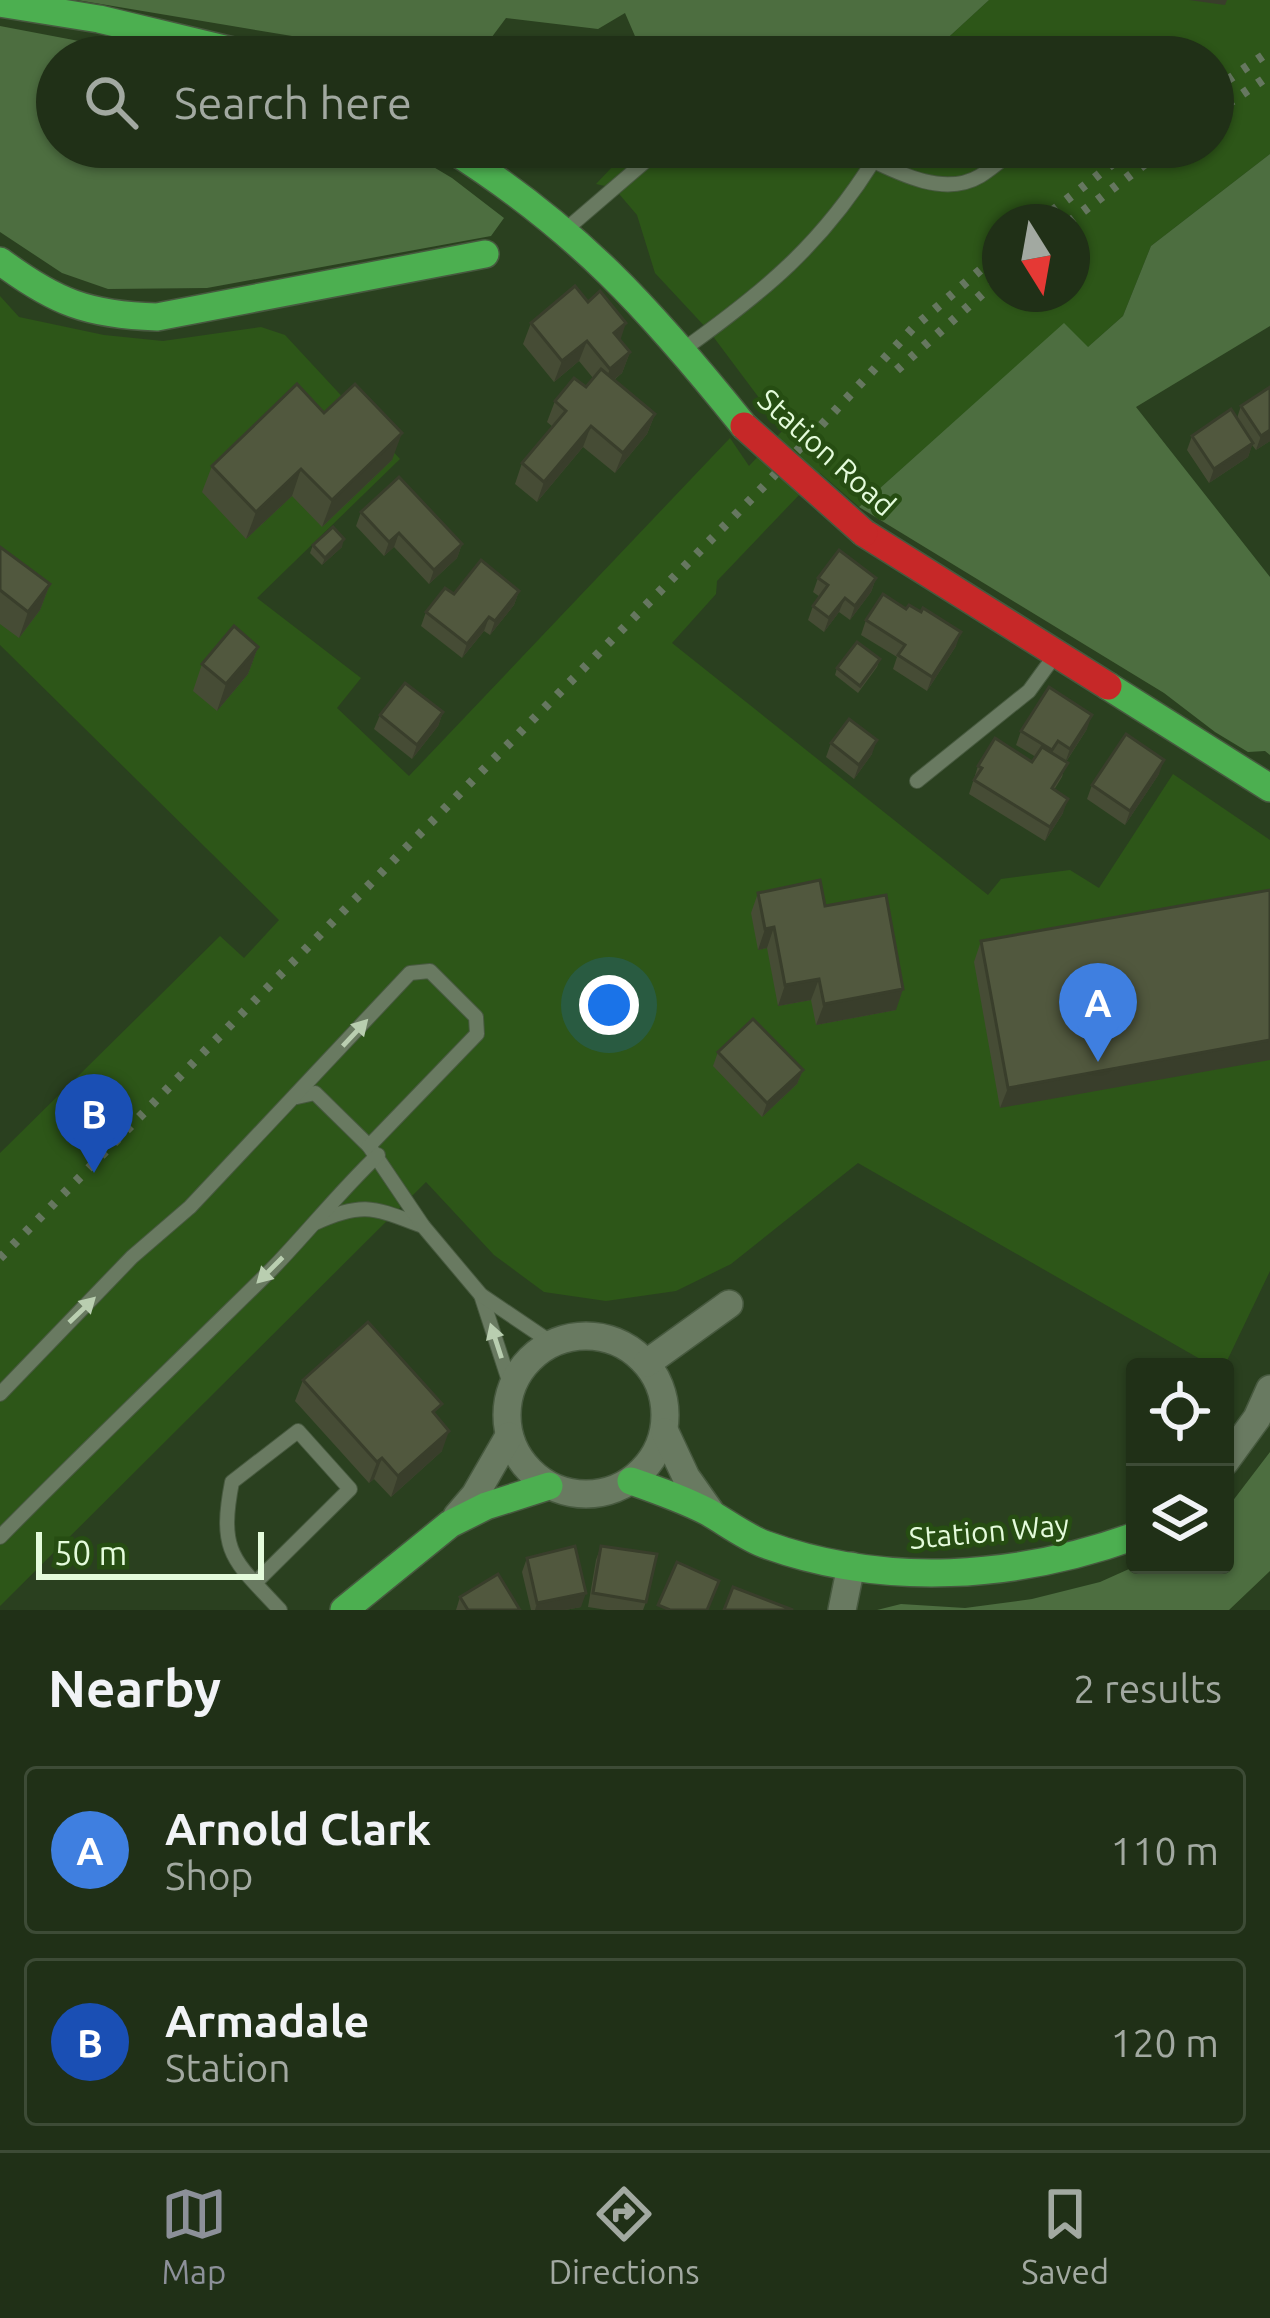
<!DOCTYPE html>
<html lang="en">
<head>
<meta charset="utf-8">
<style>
	body { margin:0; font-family:Ubuntu,sans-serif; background:#283820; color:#f1f3f6 }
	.controls { position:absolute; right:36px; bottom:36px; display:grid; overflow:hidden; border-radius:12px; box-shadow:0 3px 9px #0004 }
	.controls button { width:108px; height:108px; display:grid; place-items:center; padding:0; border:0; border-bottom:3px solid #3d4b36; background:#203017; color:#f1f3f6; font:60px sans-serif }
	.compass { position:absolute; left:982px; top:204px; width:108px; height:108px; border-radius:50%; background:#203017; box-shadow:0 3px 9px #0004; rotate:169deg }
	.scale { position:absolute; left:36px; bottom:30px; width:228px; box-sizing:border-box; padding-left:12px; border:6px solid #e4fbdb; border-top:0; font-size:33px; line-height:42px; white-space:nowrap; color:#e4fbdb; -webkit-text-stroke:9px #264d12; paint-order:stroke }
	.you { position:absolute; left:609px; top:1005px; width:42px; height:42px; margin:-30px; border:9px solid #fff; border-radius:50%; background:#1a73e8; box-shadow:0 0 0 18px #1a73e833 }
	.badge { display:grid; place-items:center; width:78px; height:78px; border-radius:50%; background:#8c9099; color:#fff; font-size:39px; font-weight:700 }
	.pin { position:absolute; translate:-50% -99px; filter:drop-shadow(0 3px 6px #0008) }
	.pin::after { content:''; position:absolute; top:63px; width:42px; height:36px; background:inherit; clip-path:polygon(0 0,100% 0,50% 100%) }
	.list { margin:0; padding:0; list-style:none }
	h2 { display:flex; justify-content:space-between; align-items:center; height:156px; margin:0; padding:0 48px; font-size:51px }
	h2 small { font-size:39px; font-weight:400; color:#a2a9a1 }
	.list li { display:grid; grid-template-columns:78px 1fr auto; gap:36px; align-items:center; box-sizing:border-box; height:168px; margin:0 24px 24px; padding:0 24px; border:3px solid #3d4b36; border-radius:12px }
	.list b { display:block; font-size:45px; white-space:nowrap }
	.list p { margin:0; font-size:39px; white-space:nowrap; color:#a2a9a1 }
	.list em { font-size:39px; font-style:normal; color:#a2a9a1 }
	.icon { flex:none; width:66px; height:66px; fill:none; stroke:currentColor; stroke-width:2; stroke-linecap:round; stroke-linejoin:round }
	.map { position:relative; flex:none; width:1270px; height:1610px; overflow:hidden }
	.search { position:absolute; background:#203017; box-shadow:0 3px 9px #0004; left:36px; right:36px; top:36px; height:132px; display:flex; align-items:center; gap:30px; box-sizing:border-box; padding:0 42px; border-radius:66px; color:#a2a9a1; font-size:45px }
	.sheet { height:540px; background:#203017 }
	nav { display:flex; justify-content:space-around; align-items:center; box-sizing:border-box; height:168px; border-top:3px solid #3d4b36; background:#203017; font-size:33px; color:#a2a9a1 }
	nav a { display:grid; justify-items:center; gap:6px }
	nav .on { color:#8c9099 }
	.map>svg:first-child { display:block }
	.built { fill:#2d5618; fill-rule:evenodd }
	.green { fill:#4d6e40 }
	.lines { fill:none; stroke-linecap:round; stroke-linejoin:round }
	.lane-casing { stroke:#47593f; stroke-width:16 }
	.street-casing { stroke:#47593f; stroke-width:30 }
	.fast-casing { stroke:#47593f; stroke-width:30 }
	.jam-casing { stroke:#47593f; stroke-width:30 }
	.lane { stroke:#697a61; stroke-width:14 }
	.street { stroke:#697a61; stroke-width:27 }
	.fast { stroke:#4caf50; stroke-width:27 }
	.jam { stroke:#c62828; stroke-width:27 }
	.rail { stroke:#667760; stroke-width:9; stroke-dasharray:6 12; stroke-linecap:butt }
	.jam-bridge-casing { stroke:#47593f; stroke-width:30; stroke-linecap:butt }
	.jam-bridge { stroke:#c62828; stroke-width:27 }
	.wall { fill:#464c35 }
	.shaded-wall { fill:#393e2b }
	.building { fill:#51583e; stroke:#393e2b; stroke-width:3 }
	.oneway { fill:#b9ceb0 }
	.labels { text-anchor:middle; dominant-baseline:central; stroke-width:9; stroke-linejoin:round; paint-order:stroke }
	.street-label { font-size:30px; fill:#e4fbdb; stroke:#264d12 }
</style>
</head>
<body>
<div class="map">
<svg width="1270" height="1610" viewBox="0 0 1270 1610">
	<rect width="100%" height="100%" fill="#2a401f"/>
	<!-- built -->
	<path class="built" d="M 989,0 L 1270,0 L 1270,154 L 1151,246 L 1123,316 L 1087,348 L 1064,324 L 859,507 L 820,473 L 717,581 L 716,594 L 672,643 L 988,895 L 1001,879 L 1070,870 L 1099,888 L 1173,774 L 1270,840 L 1270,1271 L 1224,1367 L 1214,1367 L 858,1163 L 731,1264 L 676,1291 L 606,1301 L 544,1292 L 494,1255 L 426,1182 L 0,1606 L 0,1153 L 220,936 L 244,958 L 279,920 L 0,645 L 0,296 L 19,317 L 104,335 L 163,341 L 261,327 L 285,335 L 400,459 L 257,598 L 361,678 L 337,708 L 409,776 L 730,438 L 749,466 L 783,430 L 709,331 L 655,273 L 637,215 L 614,188 L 596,184 L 631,147 L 1213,147 L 1213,57 L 927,57 ZM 1000,222 L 1072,222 L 1072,294 L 1000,294 Z"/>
	<!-- green -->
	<g class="green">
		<path d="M 77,0 L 989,0 L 927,57 L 644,57 L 625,13 L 598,29 L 506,18 L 477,57 L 337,57 L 292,36 Z"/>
		<path d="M 0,26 L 163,57 L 57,57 L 57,147 L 400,147 L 452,178 L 504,218 L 491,236 L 207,288 L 108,289 L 62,273 L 0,232 Z"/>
		<path d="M 1270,154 L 1270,326 L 1136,407 L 1270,577 L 1270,755 L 1265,751 L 1248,752 L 1215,732 L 1164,693 L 859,507 L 1064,323 L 1088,347 L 1123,316 L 1151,246 Z"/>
		<path d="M 1270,1452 L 1270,1571 L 1229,1610 L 877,1610 L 901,1604 L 965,1608 L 1032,1599 L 1100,1582 L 1138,1565 L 1225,1565 L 1225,1511 Z"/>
	</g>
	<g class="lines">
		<defs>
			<g id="lane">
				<path d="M 844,147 C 883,164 938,201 980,176 C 993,168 1006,156 1018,147"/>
				<path d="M 570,226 L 662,147"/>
				<path d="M 684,349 C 765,291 821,245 874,160"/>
				<path d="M 917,781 L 1029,691 L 1053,658"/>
				<path d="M 297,1097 L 315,1093 L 369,1146"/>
				<path d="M 315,1223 C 364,1201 374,1208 423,1226"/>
				<path d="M 481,1295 L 511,1387"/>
				<path d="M 0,1394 L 132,1257 L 190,1207 L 410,973 L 430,971 L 476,1017 L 477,1034 L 369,1146 L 423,1226 L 481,1295 L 552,1343"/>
				<path d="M 0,1537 C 89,1446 181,1359 271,1270 C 308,1232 340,1191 378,1155"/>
				<path d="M 255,1583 L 350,1489 L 298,1431 L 232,1482 C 218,1554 234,1560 280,1610"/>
			</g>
			<g id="street">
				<circle cx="586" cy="1415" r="79"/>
				<path d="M 647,1363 L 729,1304"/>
				<path d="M 665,1432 L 686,1477 L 710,1511"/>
				<path d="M 1225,1462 L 1257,1418 L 1270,1389"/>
				<path d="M 457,1516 L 475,1495 L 509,1436"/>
				<path d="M 842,1610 L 851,1566"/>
			</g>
			<g id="fast">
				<path d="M 0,3 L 99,19 L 258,57"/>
				<path d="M 448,147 C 577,228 650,309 744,426"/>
				<path d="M 0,261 C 55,302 88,315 157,317 L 485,254"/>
				<path d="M 1108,686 L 1270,788"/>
				<path d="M 631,1481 C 657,1490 683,1499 708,1512 C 727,1523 744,1536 764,1544 C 885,1588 1016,1579 1135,1536"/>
				<path d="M 344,1610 L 450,1524 L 486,1506 L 549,1486"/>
			</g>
			<path id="jam" d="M 864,533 L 1108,686"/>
		</defs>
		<!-- lane casing -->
		<use href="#lane" class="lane-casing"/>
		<!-- street casing -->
		<use href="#street" class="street-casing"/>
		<!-- fast casing -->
		<use href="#fast" class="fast-casing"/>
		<!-- jam casing -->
		<use href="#jam" class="jam-casing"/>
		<!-- lane -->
		<use href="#lane" class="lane"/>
		<!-- street -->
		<use href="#street" class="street"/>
		<!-- fast -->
		<use href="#fast" class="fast"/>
		<!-- jam -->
		<use href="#jam" class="jam"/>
		<!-- rail -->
		<g class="rail">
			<path d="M 1213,90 L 1270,51"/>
			<path d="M 1213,114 L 1270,75"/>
			<path d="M 1038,222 L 1134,147"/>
			<path d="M 1069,222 L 1167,147"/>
			<path d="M 897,370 L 1000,278"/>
			<path d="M 0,1258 L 764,486 L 913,328 L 1000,253"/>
		</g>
		<defs>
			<path id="jam-bridge" d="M 744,426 L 864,533"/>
		</defs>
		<!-- jam-bridge casing -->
		<use href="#jam-bridge" class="jam-bridge-casing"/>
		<!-- jam-bridge -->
		<use href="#jam-bridge" class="jam-bridge"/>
	</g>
	<!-- wall -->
	<g class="wall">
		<path d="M 531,323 L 620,341 L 630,352 L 622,373 L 614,380 L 655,414 L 647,434 L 615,473 L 583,447 L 537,502 L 515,484 L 522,463 L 553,427 L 547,422 L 555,401 L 586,387 L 593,378 L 579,361 L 554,382 L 523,344 Z"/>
		<path d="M 1270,387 L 1270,441 L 1256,450 L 1252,445 L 1248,457 L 1209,483 L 1187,450 L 1192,436 L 1237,418 L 1241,406 Z"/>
		<path d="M 324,413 L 392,460 L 322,527 L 292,496 L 246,539 L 202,492 L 212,466 Z"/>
		<path d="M 361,512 L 462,544 L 457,558 L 429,584 L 394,547 L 384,556 L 356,526 Z"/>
		<path d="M 313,545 L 342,547 L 322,565 L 310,553 Z"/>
		<path d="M 0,547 L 50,584 L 40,610 L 19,638 L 0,624 Z"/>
		<path d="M 818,578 L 876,578 L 871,592 L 850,620 L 839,612 L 824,632 L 808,620 L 813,606 L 820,597 L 813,592 Z"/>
		<path d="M 519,591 L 514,605 L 490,635 L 484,631 L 462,658 L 421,626 L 426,612 L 454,594 Z"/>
		<path d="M 866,620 L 956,646 L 927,691 L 893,669 L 897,657 L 861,635 Z"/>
		<path d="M 258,647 L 248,674 L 217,711 L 193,691 L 202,664 Z"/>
		<path d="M 880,659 L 877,667 L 858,693 L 835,675 L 837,668 Z"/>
		<path d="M 443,712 L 438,726 L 412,759 L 374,729 L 380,715 Z"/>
		<path d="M 1087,729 L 1066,762 L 1062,777 L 1054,790 L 1063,813 L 1045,841 L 969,794 L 978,766 L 1032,762 L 1036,757 L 1016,745 L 1021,731 Z"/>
		<path d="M 831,743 L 872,754 L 854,779 L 826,757 Z"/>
		<path d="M 1159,774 L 1125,825 L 1087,799 L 1092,785 Z"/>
		<path d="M 1270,890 L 1000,1108 L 974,962 L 981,941 Z"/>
		<path d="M 758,893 L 825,906 L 896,1010 L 816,1025 L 811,1000 L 778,1006 L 767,948 L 758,950 L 751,913 Z"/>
		<path d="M 718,1052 L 803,1070 L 797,1084 L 762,1117 L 713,1066 Z"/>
		<path d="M 303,1380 L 437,1417 L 442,1451 L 391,1497 L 374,1479 L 369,1483 L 295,1401 Z"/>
		<path d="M 601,1546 L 646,1602 L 643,1610 L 607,1610 L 588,1607 L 596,1560 Z"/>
		<path d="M 527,1558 L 581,1607 L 565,1610 L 531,1610 L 522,1572 Z"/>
		<path d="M 460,1597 L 520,1610 L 456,1610 Z"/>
	</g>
	<!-- shaded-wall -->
	<g class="shaded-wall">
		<path d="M 1189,0 L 1227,0 L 1225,5 Z"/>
		<path d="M 626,323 L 619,344 L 614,333 Z"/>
		<path d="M 587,341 L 579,361 L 554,382 L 562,361 Z"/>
		<path d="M 630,352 L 622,373 L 602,389 L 610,369 Z"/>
		<path d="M 655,414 L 647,434 L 615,473 L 623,453 Z"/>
		<path d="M 591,426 L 583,447 L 537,502 L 544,482 Z"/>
		<path d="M 1270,430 L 1270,441 L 1256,450 L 1261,436 Z"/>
		<path d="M 402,433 L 392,460 L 322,527 L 332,500 Z"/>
		<path d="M 1253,443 L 1248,457 L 1209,483 L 1214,469 Z"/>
		<path d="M 301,469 L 292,496 L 246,539 L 256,512 Z"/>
		<path d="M 399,533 L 394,547 L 384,556 L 389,542 Z"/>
		<path d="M 344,539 L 342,547 L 322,565 L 325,558 Z"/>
		<path d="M 462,544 L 457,558 L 429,584 L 434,570 Z"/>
		<path d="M 876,578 L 871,592 L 850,620 L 855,606 Z"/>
		<path d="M 50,584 L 40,610 L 19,638 L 28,612 Z"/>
		<path d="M 519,591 L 514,605 L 490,635 L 495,621 Z"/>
		<path d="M 845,598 L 839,612 L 824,632 L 829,618 Z"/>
		<path d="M 489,617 L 484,631 L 462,658 L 467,644 Z"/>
		<path d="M 961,632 L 956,646 L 927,691 L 932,677 Z"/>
		<path d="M 258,647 L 248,674 L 217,711 L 226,684 Z"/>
		<path d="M 443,712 L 438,726 L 412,759 L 417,745 Z"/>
		<path d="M 1092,715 L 1087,729 L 1065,763 L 1070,749 Z"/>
		<path d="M 877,740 L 872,754 L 854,779 L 859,765 Z"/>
		<path d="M 1164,760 L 1159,774 L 1125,825 L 1130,811 Z"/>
		<path d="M 1068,799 L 1063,813 L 1045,841 L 1050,827 Z"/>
		<path d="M 774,927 L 767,948 L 758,950 L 765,929 Z"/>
		<path d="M 819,979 L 811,1000 L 778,1006 L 785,985 Z"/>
		<path d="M 903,989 L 896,1010 L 816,1025 L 824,1004 Z"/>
		<path d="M 1270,1040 L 1270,1060 L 1000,1108 L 1008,1088 Z"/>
		<path d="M 803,1070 L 797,1084 L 762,1117 L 767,1103 Z"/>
		<path d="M 449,1431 L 442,1451 L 391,1497 L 398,1476 Z"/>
		<path d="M 382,1458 L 374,1479 L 369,1483 L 377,1462 Z"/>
		<path d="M 586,1593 L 581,1607 L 565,1610 L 535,1610 L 537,1603 Z"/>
	</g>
	<!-- building -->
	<g class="building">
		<path d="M 575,286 L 588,302 L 600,291 L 626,323 L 614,333 L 630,352 L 610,369 L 587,341 L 562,361 L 531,323 Z"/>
		<path d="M 601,369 L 655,414 L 623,453 L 591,426 L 544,482 L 522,463 L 566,411 L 555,401 L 574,378 L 586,387 Z"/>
		<path d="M 297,384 L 324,413 L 355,384 L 402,433 L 332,500 L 301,469 L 256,512 L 212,466 Z"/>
		<path d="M 1270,387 L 1270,430 L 1261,436 L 1241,406 Z"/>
		<path d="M 1231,409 L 1253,443 L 1214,469 L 1192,436 Z"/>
		<path d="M 399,477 L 462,544 L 434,570 L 399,533 L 389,542 L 361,512 Z"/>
		<path d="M 333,527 L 344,539 L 325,558 L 313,545 Z"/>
		<path d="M 0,547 L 50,584 L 28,612 L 0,590 Z"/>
		<path d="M 839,550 L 876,578 L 855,606 L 845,598 L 829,618 L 813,606 L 828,585 L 818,578 Z"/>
		<path d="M 481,560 L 519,591 L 495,621 L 489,617 L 467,644 L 426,612 L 445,588 L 454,594 Z"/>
		<path d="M 883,594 L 906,609 L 909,605 L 921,612 L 923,608 L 961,632 L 932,677 L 898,655 L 905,645 L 866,620 Z"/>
		<path d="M 234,626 L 258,647 L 226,684 L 202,664 Z"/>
		<path d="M 857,642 L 880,659 L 860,686 L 837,668 Z"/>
		<path d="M 405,683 L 443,712 L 417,745 L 380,715 Z"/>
		<path d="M 1049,687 L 1092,715 L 1070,749 L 1058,741 L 1052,750 L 1021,731 Z"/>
		<path d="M 849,719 L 877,740 L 859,765 L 831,743 Z"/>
		<path d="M 1126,734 L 1164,760 L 1130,811 L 1092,785 Z"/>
		<path d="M 995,738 L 1032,762 L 1042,747 L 1068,763 L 1052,788 L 1068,799 L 1050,827 L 974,780 L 982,768 L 978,766 Z"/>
		<path d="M 820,880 L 825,906 L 886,895 L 903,989 L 824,1004 L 819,979 L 785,985 L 774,927 L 765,929 L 758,893 Z"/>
		<path d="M 1270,890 L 1270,1040 L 1008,1088 L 981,941 Z"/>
		<path d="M 753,1019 L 803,1070 L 767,1103 L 718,1052 Z"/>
		<path d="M 368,1322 L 442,1404 L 433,1412 L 449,1431 L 398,1476 L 382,1458 L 377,1462 L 303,1380 Z"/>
		<path d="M 575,1546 L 586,1593 L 537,1603 L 527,1558 Z"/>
		<path d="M 601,1546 L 657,1554 L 646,1602 L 593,1593 Z"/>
		<path d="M 677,1562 L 719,1581 L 707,1610 L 670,1610 L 658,1605 Z"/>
		<path d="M 498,1574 L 520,1610 L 468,1610 L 460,1597 Z"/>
		<path d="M 733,1587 L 793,1610 L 724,1610 Z"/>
	</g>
	<!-- one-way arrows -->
	<defs><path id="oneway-solid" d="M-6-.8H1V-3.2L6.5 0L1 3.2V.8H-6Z" transform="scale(3)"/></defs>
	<g class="oneway">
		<use href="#oneway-solid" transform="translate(355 1033) rotate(-47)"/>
		<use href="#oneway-solid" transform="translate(270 1270) rotate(135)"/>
		<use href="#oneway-solid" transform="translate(82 1310) rotate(-44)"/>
		<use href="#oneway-solid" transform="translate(496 1341) rotate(-108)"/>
	</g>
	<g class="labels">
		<!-- street labels -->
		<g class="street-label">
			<text transform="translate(827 452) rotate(42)">Station Road</text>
			<text transform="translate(989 1531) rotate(-5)">Station Way</text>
		</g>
	</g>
</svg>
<div class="controls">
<button><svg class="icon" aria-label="locate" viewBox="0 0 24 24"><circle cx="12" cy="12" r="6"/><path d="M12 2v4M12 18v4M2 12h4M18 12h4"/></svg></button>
<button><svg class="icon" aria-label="layers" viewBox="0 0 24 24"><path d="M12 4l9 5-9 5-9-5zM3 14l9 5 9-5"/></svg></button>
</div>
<svg class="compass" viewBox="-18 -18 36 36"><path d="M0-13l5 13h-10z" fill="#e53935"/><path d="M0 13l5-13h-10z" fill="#a2a9a1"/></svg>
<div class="scale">50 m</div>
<div class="you"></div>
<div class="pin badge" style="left:1098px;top:1062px;background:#3f7fe0">A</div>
<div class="pin badge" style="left:94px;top:1173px;background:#1a4fb4">B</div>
<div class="search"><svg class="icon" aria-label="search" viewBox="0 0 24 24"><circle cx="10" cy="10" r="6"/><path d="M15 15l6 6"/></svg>Search here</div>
</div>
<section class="sheet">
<h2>Nearby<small>2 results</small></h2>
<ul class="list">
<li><span class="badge" style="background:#3f7fe0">A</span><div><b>Arnold Clark</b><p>Shop</p></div><em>110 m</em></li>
<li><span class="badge" style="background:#1a4fb4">B</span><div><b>Armadale</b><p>Station</p></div><em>120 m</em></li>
</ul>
</section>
<nav>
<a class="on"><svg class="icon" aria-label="map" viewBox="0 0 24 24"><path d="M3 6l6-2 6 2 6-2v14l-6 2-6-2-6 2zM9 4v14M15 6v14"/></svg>Map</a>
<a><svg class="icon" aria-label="directions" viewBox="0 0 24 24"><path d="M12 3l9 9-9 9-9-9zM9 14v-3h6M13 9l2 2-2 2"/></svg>Directions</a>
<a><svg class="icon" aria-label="saved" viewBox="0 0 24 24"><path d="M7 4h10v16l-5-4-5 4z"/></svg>Saved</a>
</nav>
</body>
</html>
